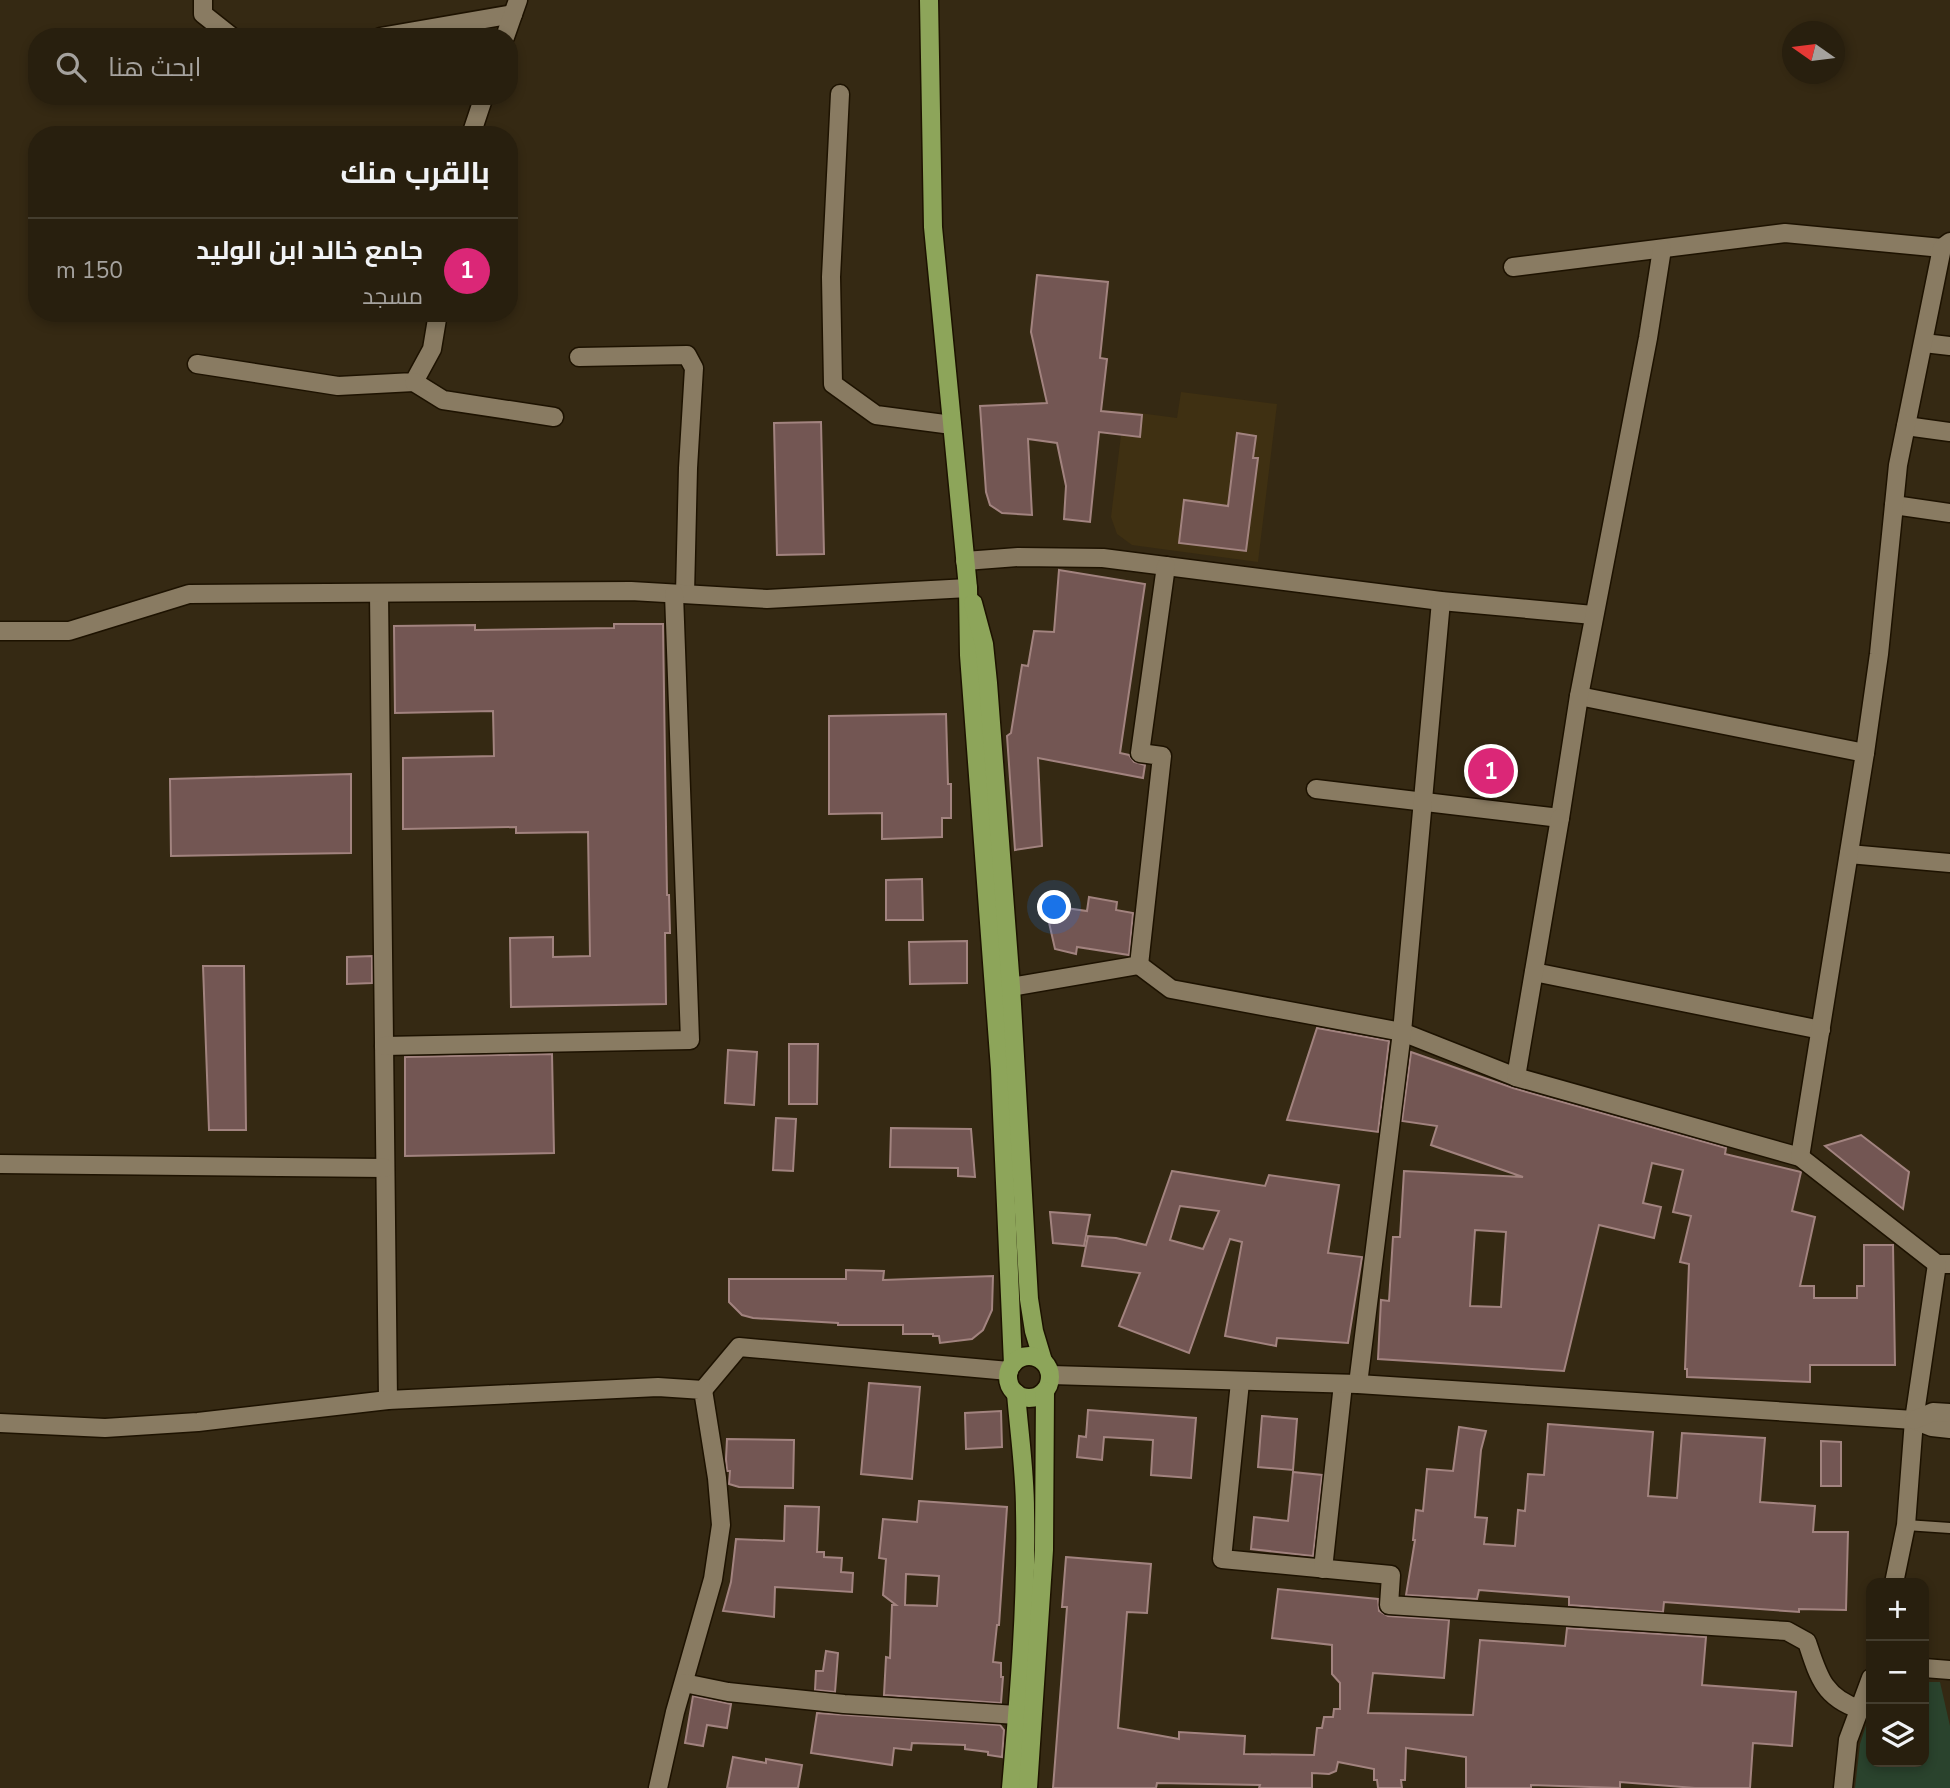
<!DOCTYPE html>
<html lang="ar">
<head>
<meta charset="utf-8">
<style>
	body { margin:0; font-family:"Nunito Sans",Cairo,sans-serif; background:#302717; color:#f1f3f6; direction:rtl }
	.controls { position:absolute; right:21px; bottom:21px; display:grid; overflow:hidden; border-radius:14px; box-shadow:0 4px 10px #0003 }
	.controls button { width:63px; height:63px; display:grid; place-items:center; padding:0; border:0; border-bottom:2px solid #443d2e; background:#281f0e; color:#f1f3f6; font:35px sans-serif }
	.compass { position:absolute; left:1782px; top:21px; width:63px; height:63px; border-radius:50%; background:#281f0e; box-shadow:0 4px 10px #0003; rotate:284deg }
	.you { position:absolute; left:1055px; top:908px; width:24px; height:24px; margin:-18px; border:5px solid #fff; border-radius:50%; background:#1a73e8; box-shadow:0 0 0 10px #1a73e833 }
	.badge { display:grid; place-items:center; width:46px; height:46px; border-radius:50%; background:#db2777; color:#fff; font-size:23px; font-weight:700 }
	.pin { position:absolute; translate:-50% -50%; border:4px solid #fff; box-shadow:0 2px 7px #0006 }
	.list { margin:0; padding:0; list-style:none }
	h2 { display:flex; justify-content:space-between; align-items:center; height:91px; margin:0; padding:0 28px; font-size:30px }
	h2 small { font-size:23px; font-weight:400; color:#a5a29e }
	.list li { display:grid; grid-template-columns:46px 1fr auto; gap:21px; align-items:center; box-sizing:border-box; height:105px; padding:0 28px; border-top:2px solid #443d2e }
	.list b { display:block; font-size:26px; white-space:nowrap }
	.list p { margin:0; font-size:23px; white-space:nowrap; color:#a5a29e }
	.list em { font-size:23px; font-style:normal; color:#a5a29e }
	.icon { flex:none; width:38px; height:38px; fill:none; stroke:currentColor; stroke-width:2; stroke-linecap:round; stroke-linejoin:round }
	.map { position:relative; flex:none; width:1950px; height:1788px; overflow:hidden; direction:ltr }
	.search { position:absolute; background:#281f0e; box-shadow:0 4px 10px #0003; left:28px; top:28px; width:490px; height:77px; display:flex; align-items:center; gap:18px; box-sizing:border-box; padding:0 24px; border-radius:28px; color:#a5a29e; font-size:26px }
	.panel { position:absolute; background:#281f0e; box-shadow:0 4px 10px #0003; left:28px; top:126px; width:490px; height:196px; border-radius:28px; direction:rtl }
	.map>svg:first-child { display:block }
	.built { fill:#3f3012 }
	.green { fill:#2a432d }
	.building { fill:#735653; stroke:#a2837f; stroke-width:2; fill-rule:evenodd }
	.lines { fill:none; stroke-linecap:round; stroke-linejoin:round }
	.service-casing { stroke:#1d1200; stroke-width:13 }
	.minor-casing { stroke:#1d1200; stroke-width:21 }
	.tertiary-casing { stroke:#1d1200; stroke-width:21 }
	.primary-casing { stroke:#1d1200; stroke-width:21 }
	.service { stroke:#897b62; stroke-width:10 }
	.minor { stroke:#897b62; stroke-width:18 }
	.tertiary { stroke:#897b62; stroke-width:18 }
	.primary { stroke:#8da55a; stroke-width:18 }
</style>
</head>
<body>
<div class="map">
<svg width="1950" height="1788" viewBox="0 0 1950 1788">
	<rect width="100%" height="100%" fill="#352913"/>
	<!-- built -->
	<path class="built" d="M 1181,392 L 1277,404 L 1258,562 L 1132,545 L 1117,534 L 1111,517 L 1124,411 L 1177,418 Z"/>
	<!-- green -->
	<path class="green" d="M 1924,1682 L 1940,1682 L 1950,1726 L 1950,1788 L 1855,1788 L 1860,1744 L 1871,1710 L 1871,1762 L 1924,1762 Z"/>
	<!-- building -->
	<g class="building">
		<path d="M 1037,275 L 1108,282 L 1100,358 L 1107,359 L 1101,411 L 1142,415 L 1140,437 L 1099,432 L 1090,522 L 1064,519 L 1066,486 L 1057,443 L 1028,439 L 1032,515 L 1002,513 L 990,505 L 986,492 L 980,406 L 1047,403 L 1031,332 Z"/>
		<path d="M 821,422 L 824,554 L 777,555 L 774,423 Z"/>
		<path d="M 1237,433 L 1256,436 L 1253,458 L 1258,458 L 1246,551 L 1179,543 L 1184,500 L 1228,506 Z"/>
		<path d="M 1059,570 L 1145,584 L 1120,753 L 1129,755 L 1134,762 L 1145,765 L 1143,778 L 1038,758 L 1042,846 L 1015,850 L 1007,736 L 1011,733 L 1022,665 L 1028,666 L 1034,631 L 1054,632 Z"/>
		<path d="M 614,624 L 663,624 L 667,895 L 669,895 L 670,933 L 665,933 L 666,1004 L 511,1007 L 510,938 L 553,937 L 553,957 L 590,956 L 588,832 L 516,833 L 516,827 L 403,829 L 403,758 L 494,756 L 493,711 L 395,713 L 394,626 L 475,625 L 475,630 L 614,628 Z"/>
		<path d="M 946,714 L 948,784 L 951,784 L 951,818 L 942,818 L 942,837 L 882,839 L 882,813 L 829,814 L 829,716 Z"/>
		<path d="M 351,774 L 351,853 L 171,856 L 170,779 Z"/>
		<path d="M 922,879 L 923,920 L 886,920 L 886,880 Z"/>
		<path d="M 1089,897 L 1117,902 L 1116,910 L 1133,913 L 1129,955 L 1077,947 L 1076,954 L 1055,949 L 1045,905 L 1087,911 Z"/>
		<path d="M 967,941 L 967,983 L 910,984 L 909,942 Z"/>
		<path d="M 372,956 L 372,983 L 347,984 L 347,957 Z"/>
		<path d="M 203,966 L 244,966 L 246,1130 L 209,1130 Z"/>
		<path d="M 1317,1028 L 1389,1041 L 1378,1132 L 1287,1120 Z"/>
		<path d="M 789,1044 L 818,1044 L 817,1104 L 789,1104 Z"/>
		<path d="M 728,1050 L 757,1052 L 754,1105 L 725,1103 Z"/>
		<path d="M 1411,1052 L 1513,1088 L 1726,1148 L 1725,1154 L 1801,1172 L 1792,1211 L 1815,1217 L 1800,1286 L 1814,1286 L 1814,1298 L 1857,1298 L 1857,1286 L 1864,1286 L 1864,1245 L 1893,1245 L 1895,1365 L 1810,1365 L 1810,1382 L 1687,1377 L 1687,1369 L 1685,1369 L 1689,1264 L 1680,1262 L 1691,1216 L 1673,1212 L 1683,1170 L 1652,1163 L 1643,1203 L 1661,1207 L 1654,1238 L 1599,1225 L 1564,1371 L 1378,1359 L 1381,1300 L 1389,1301 L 1393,1237 L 1400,1237 L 1404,1171 L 1523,1177 L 1431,1145 L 1437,1126 L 1402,1121 ZM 1475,1230 L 1506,1232 L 1501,1307 L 1470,1306 Z"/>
		<path d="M 552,1054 L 554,1153 L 405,1156 L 405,1057 Z"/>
		<path d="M 776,1118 L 796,1119 L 793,1171 L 773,1170 Z"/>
		<path d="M 891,1128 L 971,1129 L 975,1177 L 958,1176 L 958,1168 L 890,1167 Z"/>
		<path d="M 1861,1135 L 1909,1172 L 1903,1209 L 1825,1146 Z"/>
		<path d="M 1172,1171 L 1265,1186 L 1269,1175 L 1339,1185 L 1328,1253 L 1362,1257 L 1348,1343 L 1277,1338 L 1276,1346 L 1225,1336 L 1242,1242 L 1230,1239 L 1189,1353 L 1119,1326 L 1140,1273 L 1082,1266 L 1088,1236 L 1116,1238 L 1146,1245 ZM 1180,1206 L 1219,1211 L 1203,1249 L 1170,1240 Z"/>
		<path d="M 1050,1212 L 1090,1215 L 1084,1246 L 1053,1243 Z"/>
		<path d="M 846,1270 L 884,1271 L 883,1280 L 993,1276 L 992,1310 L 983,1330 L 972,1339 L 940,1343 L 939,1336 L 933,1336 L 933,1334 L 903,1334 L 903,1325 L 838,1325 L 838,1323 L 753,1318 L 742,1315 L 729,1302 L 729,1279 L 846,1279 Z"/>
		<path d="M 869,1383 L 920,1387 L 912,1479 L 861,1474 Z"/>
		<path d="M 1088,1410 L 1196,1418 L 1191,1478 L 1151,1475 L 1153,1440 L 1104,1437 L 1102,1460 L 1077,1457 L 1079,1436 L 1086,1437 Z"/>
		<path d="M 1001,1411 L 1002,1447 L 966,1449 L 965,1413 Z"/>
		<path d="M 1262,1416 L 1297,1419 L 1293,1470 L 1258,1467 Z"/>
		<path d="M 1548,1424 L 1653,1432 L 1648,1496 L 1677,1498 L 1682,1433 L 1765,1438 L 1760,1502 L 1815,1506 L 1813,1532 L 1848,1532 L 1846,1610 L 1799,1609 L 1799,1612 L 1664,1602 L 1663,1612 L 1569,1605 L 1569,1597 L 1479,1590 L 1477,1599 L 1406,1595 L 1415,1540 L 1413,1540 L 1416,1510 L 1423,1511 L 1427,1469 L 1453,1471 L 1459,1427 L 1486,1431 L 1481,1450 L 1475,1517 L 1487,1518 L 1484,1544 L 1515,1546 L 1518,1510 L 1525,1511 L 1528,1474 L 1544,1475 Z"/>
		<path d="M 727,1439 L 794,1440 L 793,1488 L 739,1487 L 729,1484 L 730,1471 L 727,1471 L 726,1459 Z"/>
		<path d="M 1821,1441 L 1841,1442 L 1841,1486 L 1821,1486 Z"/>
		<path d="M 1293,1472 L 1322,1475 L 1313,1556 L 1251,1549 L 1254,1517 L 1288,1521 Z"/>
		<path d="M 919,1501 L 1007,1507 L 999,1625 L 997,1625 L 993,1662 L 1001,1663 L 1001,1677 L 1003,1677 L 1001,1703 L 884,1695 L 886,1657 L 890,1658 L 892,1605 L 896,1605 L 883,1595 L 886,1559 L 879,1558 L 883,1519 L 917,1522 ZM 906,1574 L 939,1576 L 937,1606 L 905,1605 Z"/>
		<path d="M 785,1506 L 819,1507 L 817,1552 L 824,1552 L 824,1557 L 842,1558 L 841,1572 L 853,1573 L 852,1592 L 775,1587 L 774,1617 L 723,1611 L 731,1582 L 736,1539 L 784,1541 Z"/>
		<path d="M 1066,1557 L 1151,1564 L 1147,1613 L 1127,1612 L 1118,1728 L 1179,1739 L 1179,1732 L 1245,1736 L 1244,1754 L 1314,1755 L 1317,1728 L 1322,1728 L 1324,1717 L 1333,1717 L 1334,1709 L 1340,1709 L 1340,1683 L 1332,1674 L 1332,1645 L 1272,1638 L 1278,1589 L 1378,1599 L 1379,1611 L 1388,1616 L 1449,1620 L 1444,1678 L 1373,1673 L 1368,1713 L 1473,1715 L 1480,1640 L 1565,1646 L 1567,1628 L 1706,1637 L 1702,1685 L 1796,1692 L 1792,1746 L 1753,1743 L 1750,1788 L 1695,1788 L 1620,1782 L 1620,1788 L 1531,1785 L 1531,1788 L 1466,1788 L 1466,1757 L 1406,1748 L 1405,1780 L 1401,1780 L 1402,1788 L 1378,1788 L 1377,1780 L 1374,1780 L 1374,1769 L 1338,1762 L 1336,1771 L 1329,1774 L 1312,1773 L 1312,1788 L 1259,1788 L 1260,1785 L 1157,1783 L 1156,1788 L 1053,1788 L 1067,1607 L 1062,1607 Z"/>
		<path d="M 826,1651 L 838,1653 L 835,1692 L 815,1690 L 816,1671 L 823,1671 Z"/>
		<path d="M 693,1696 L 731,1704 L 727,1728 L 707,1725 L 703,1746 L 685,1743 Z"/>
		<path d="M 817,1713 L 1000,1725 L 1004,1730 L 1002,1757 L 988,1755 L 988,1752 L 965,1749 L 965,1745 L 912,1743 L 911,1750 L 894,1748 L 892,1765 L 811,1753 Z"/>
		<path d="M 733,1757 L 766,1763 L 766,1759 L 802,1765 L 798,1788 L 727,1788 Z"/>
	</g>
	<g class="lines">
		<defs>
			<path id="service" d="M 1906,1525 L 1950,1528"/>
			<g id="minor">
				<path d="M 203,0 L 203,14 L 232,37"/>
				<path d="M 380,37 L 513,14"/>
				<path d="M 505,37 L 518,0"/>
				<path d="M 840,94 L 831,277 L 833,384 L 876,415 L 952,425"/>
				<path d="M 471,135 L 484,96"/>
				<path d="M 1513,267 L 1785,233 L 1942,248"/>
				<path d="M 1924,343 L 1950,346"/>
				<path d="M 579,357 L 687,355 L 694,368 L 688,468 L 685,594"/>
				<path d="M 197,364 L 338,386 L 414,382 L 432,349 L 438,313"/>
				<path d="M 414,382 L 443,400 L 554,417"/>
				<path d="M 1906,426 L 1950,432"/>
				<path d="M 1894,505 L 1950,513"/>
				<path d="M 965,561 L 1018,557 L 1103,558 L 1441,601 L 1593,615"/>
				<path d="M 379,593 L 388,1400"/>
				<path d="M 0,631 L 69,631 L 189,594 L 631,591 L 767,599 L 968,588"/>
				<path d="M 1579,696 L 1865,753"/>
				<path d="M 1316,789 L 1560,818 L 1579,696 L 1648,338 L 1662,249"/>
				<path d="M 1849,854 L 1950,863"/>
				<path d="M 1139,965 L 1171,989 L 1402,1032 L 1516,1077 L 1800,1157 L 1937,1264 L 1950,1264"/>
				<path d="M 1534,972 L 1821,1030"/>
				<path d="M 1011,987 L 1139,965 L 1162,756 L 1140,753 L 1166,566"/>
				<path d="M 384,1046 L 690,1040 L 674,594"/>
				<path d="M 1516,1077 L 1560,818"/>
				<path d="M 1800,1157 L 1865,753 L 1879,654 L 1898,465 L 1942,248 L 1950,242"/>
				<path d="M 0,1164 L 385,1168"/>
				<path d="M 1240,1382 L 1222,1559 L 1391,1575 L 1389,1605 L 1787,1631 L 1807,1642 C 1818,1675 1823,1697 1859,1709"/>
				<path d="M 1358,1384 L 1402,1032 L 1441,601"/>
				<path d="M 703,1390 L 739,1347 L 1009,1371"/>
				<path d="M 0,1423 L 105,1428 L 198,1422 L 388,1400 L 658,1387 L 703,1390 L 717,1478 L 721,1525 L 713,1579 L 675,1712 L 658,1788"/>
				<path d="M 1323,1569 L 1343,1384"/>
				<path d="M 1894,1583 L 1906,1525 L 1914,1420 L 1937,1264"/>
				<path d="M 1924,1668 L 1950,1670"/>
				<path d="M 684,1683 L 728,1692 L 844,1704 L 1017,1715"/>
				<path d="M 1843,1788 L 1848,1740 L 1871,1678"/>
			</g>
			<g id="tertiary">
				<path d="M 1051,1375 L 1358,1384 L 1914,1420 L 1932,1427 L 1950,1429"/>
				<path d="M 1914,1420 L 1933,1412 L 1950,1413"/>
			</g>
			<g id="primary">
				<path d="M 929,0 L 933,227 L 968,588 L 969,655 L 1000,1069 L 1013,1364"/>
				<path d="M 973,603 L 984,644 L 988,683 L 1011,987 L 1029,1299 L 1034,1331 L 1043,1361"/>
				<circle cx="1029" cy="1377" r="21"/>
				<path d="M 1011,1788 C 1019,1696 1027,1603 1025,1510 C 1025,1471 1019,1432 1016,1393"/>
				<path d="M 1028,1788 L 1044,1550 L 1045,1391"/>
			</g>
		</defs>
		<!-- service casing -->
		<use href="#service" class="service-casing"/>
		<!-- minor casing -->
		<use href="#minor" class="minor-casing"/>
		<!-- tertiary casing -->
		<use href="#tertiary" class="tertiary-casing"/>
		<!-- primary casing -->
		<use href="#primary" class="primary-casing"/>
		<!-- service -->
		<use href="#service" class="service"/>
		<!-- minor -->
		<use href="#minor" class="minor"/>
		<!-- tertiary -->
		<use href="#tertiary" class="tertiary"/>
		<!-- primary -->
		<use href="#primary" class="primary"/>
	</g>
</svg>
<div class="controls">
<button>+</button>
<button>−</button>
<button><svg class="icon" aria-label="layers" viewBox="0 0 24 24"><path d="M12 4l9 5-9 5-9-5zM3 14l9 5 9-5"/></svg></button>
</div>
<svg class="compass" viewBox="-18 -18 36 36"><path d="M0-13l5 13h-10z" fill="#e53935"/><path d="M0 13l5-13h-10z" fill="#a5a29e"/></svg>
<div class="you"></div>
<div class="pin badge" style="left:1491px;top:771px">1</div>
<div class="search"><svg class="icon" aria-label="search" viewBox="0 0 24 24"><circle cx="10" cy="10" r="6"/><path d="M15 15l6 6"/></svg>ابحث هنا</div>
<section class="panel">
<h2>بالقرب منك<small></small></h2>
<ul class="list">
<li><span class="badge">1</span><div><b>جامع خالد ابن الوليد</b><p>مسجد</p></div><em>150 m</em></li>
</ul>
</section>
</div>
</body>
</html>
